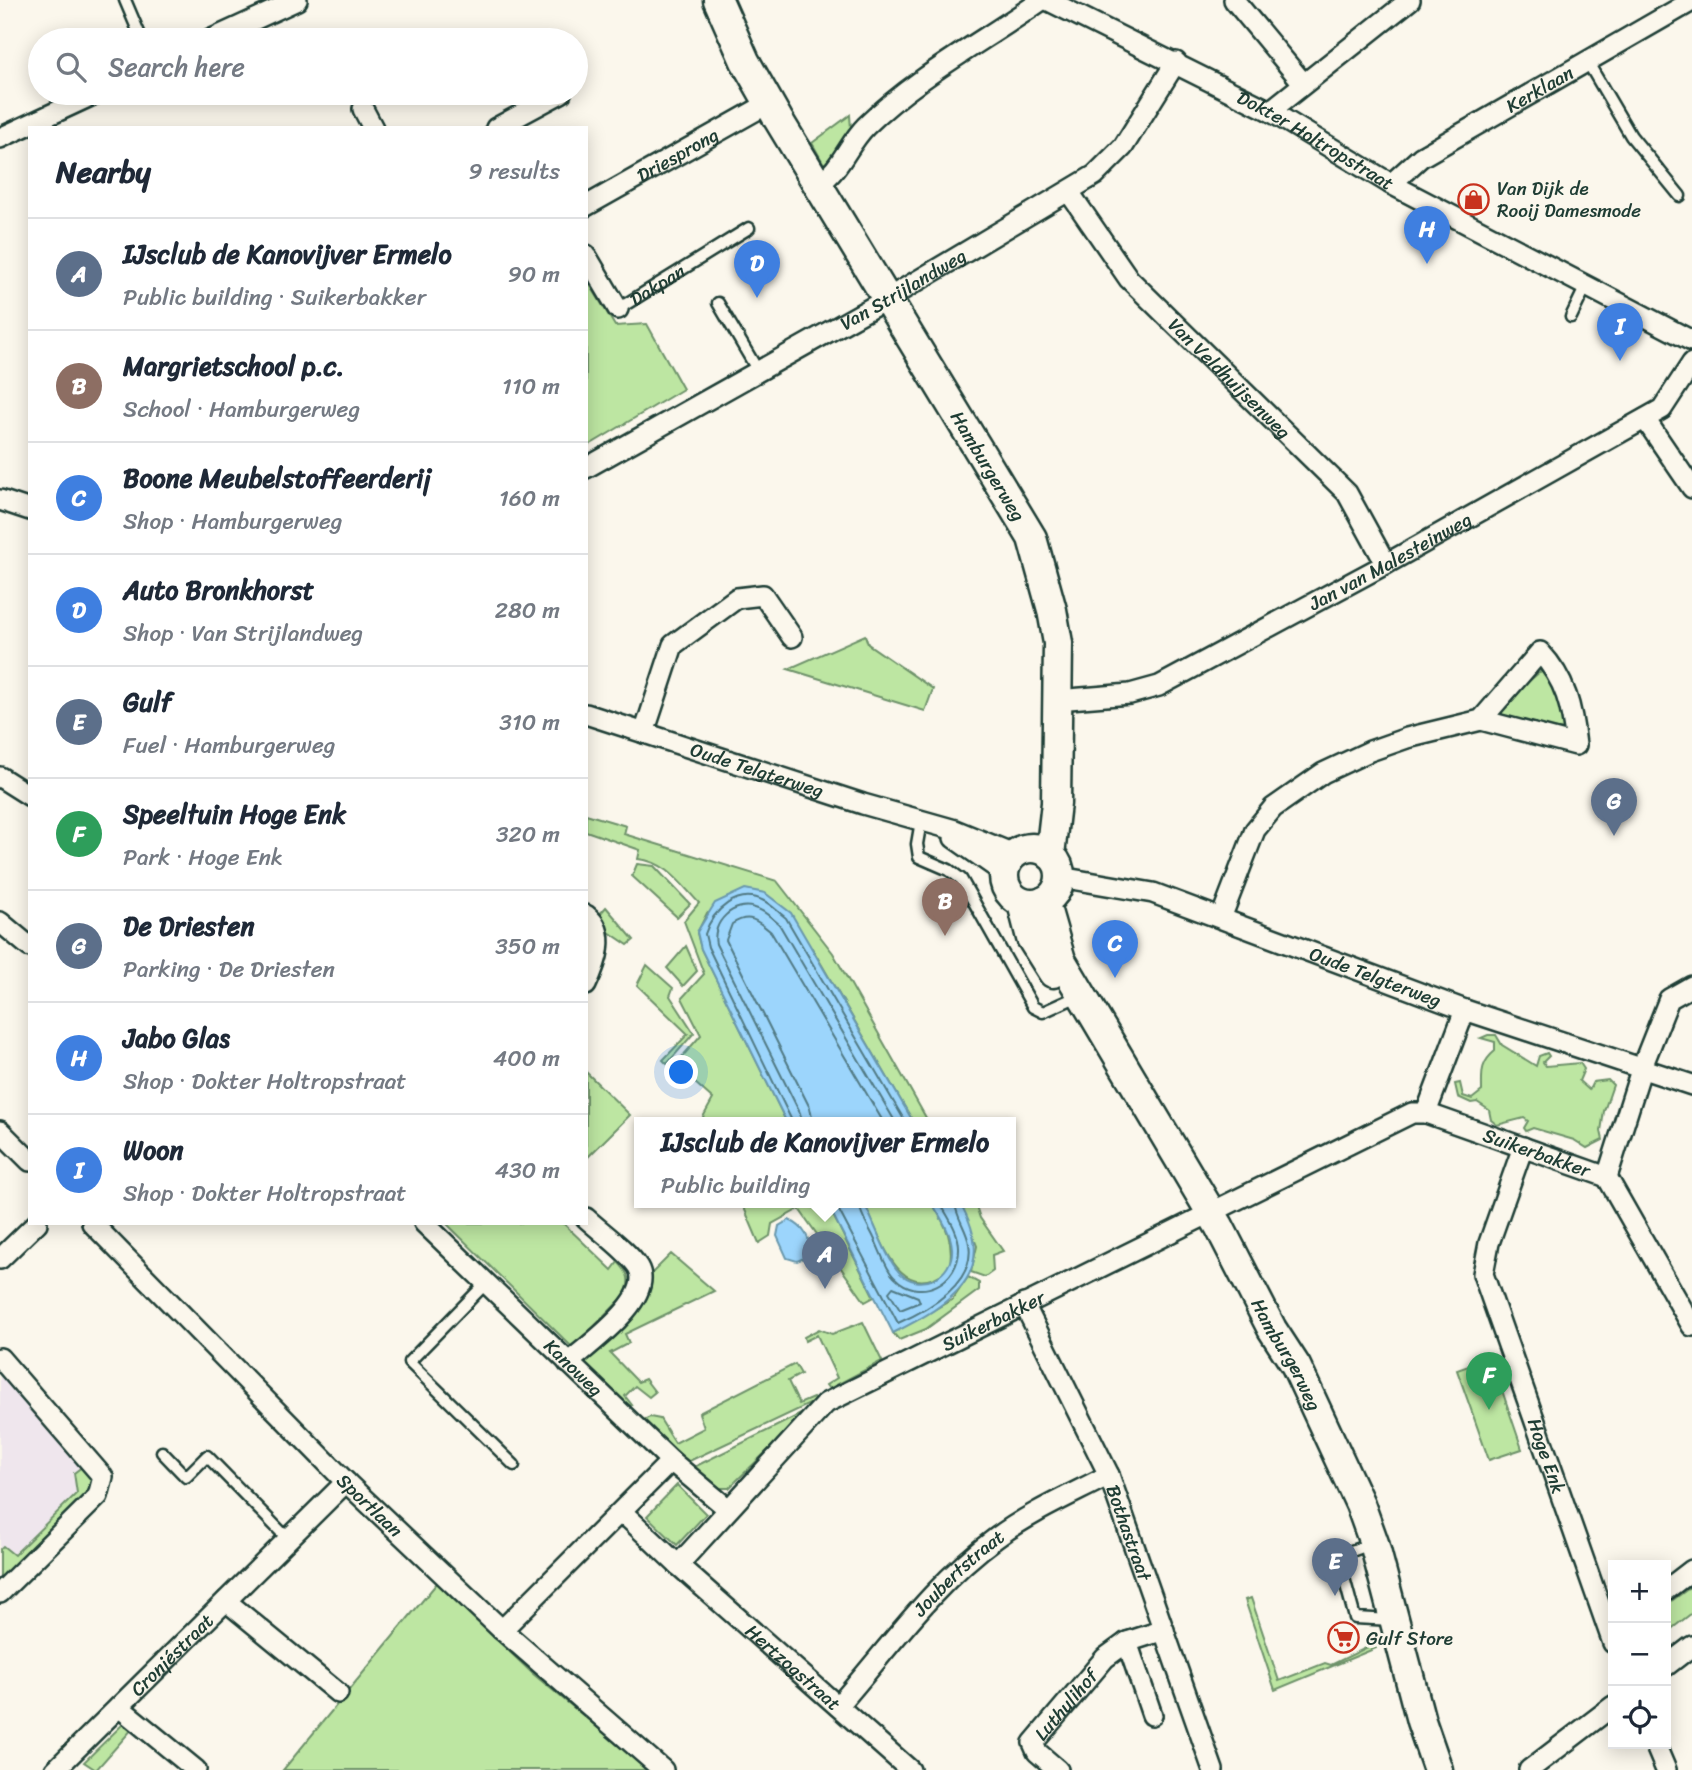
<!DOCTYPE html>
<html lang="en">
<head>
<meta charset="utf-8">
<style>
	body { margin:0; font-family:Sriracha,sans-serif; background:#f6f6f7; color:#1f2937 }
	.controls { position:absolute; right:21px; bottom:21px; display:grid; overflow:hidden; border-radius:0px; box-shadow:0 4px 18px #0003 }
	.controls button { width:63px; height:63px; display:grid; place-items:center; padding:0; border:0; border-bottom:2px solid #e0e1e3; background:#fff; color:#1f2937; font:35px sans-serif }
	.you { position:absolute; left:682px; top:1073px; width:24px; height:24px; margin:-18px; border:5px solid #fff; border-radius:50%; background:#1a73e8; box-shadow:0 0 0 10px #1a73e833 }
	.badge { display:grid; place-items:center; width:46px; height:46px; border-radius:50%; background:#c8321e; color:#fff; font-size:23px; font-weight:700 }
	.pin { position:absolute; translate:-50% -58px; filter:drop-shadow(0 2px 4px #0008) }
	.pin::after { content:''; position:absolute; top:37px; width:24px; height:21px; background:inherit; clip-path:polygon(0 0,100% 0,50% 100%) }
	.popup { position:absolute; left:634px; top:1117px; width:382px; height:91px; box-sizing:border-box; display:grid; place-content:center; border-radius:0px; background:#fff; filter:drop-shadow(0 2px 5px #0005); font-size:23px; white-space:nowrap; color:#747a83 }
	.popup b { font-size:26px; color:#1f2937 }
	.popup::after { content:''; position:absolute; left:50%; top:100%; margin-left:-14px; border:14px solid transparent; border-top-color:#fff }
	.list { margin:0; padding:0; list-style:none }
	h2 { display:flex; justify-content:space-between; align-items:center; height:91px; margin:0; padding:0 28px; font-size:30px }
	h2 small { font-size:23px; font-weight:400; color:#747a83 }
	.list li { display:grid; grid-template-columns:46px 1fr auto; gap:21px; align-items:center; box-sizing:border-box; height:112px; padding:0 28px; border-top:2px solid #e0e1e3 }
	.list b { display:block; font-size:26px; white-space:nowrap }
	.list p { margin:0; font-size:23px; white-space:nowrap; color:#747a83 }
	.list em { font-size:23px; font-style:normal; color:#747a83 }
	.icon { flex:none; width:38px; height:38px; fill:none; stroke:currentColor; stroke-width:2; stroke-linecap:round; stroke-linejoin:round }
	.map { position:relative; flex:none; width:1692px; height:1770px; overflow:hidden }
	.search { position:absolute; background:#fff; box-shadow:0 4px 18px #0003; left:28px; top:28px; width:560px; height:77px; display:flex; align-items:center; gap:18px; box-sizing:border-box; padding:0 24px; border-radius:38px; color:#747a83; font-size:26px }
	.panel { position:absolute; background:#fff; box-shadow:0 4px 18px #0003; left:28px; top:126px; width:560px; height:1099px; border-radius:0px }
	.map>svg:first-child { display:block }
	.built { fill:#efe6ed }
	.green { fill:#bde6a2; stroke:#6e926b; stroke-width:2 }
	.water { fill:#9cd5fc; stroke:#6a98ac; stroke-width:2 }
	.lines { fill:none; stroke-linecap:round; stroke-linejoin:round }
	.shore { stroke:#517a84; stroke-width:2 }
	.lane-casing { stroke:#1f3d34; stroke-width:15 }
	.street-casing { stroke:#1f3d34; stroke-width:24 }
	.secondary-casing { stroke:#1f3d34; stroke-width:33 }
	.lane { stroke:#fbf7ec; stroke-width:10 }
	.street { stroke:#fbf7ec; stroke-width:19 }
	.secondary { stroke:#fbf7ec; stroke-width:28 }
	.labels { text-anchor:middle; dominant-baseline:central; stroke-width:6; stroke-linejoin:round; paint-order:stroke }
	.street-label { font-size:19px; fill:#1f3d34; stroke:#fbf7ec }
	.poi-label { font-size:19px; fill:#1f3d34; stroke:#fbf7ec; text-anchor:start }
</style>
</head>
<body>
<div class="map">
<svg width="1692" height="1770" viewBox="0 0 1692 1770">
	<rect width="100%" height="100%" fill="#fbf7ec"/>
	<filter id="ink" filterUnits="userSpaceOnUse"><feTurbulence type="fractalNoise" baseFrequency=".0143" numOctaves="2"/><feDisplacementMap in="SourceGraphic" scale="14" xChannelSelector="R" yChannelSelector="G"/><feConvolveMatrix kernelMatrix="1 2 1 2 8 2 1 2 1" color-interpolation-filters="sRGB"/></filter>
	<g filter="url(#ink)">
		<!-- built -->
		<path class="built" d="M 0,1376 L 92,1474 L 93,1486 L 0,1585 Z"/>
		<!-- green -->
		<g class="green">
			<path d="M 850,115 L 851,129 L 825,166 L 812,143 Z"/>
			<path d="M 586,278 L 615,326 L 647,324 L 683,389 L 586,447 Z"/>
			<path d="M 865,635 L 868,644 L 933,689 L 925,711 L 788,669 Z"/>
			<path d="M 1541,671 L 1547,676 L 1567,723 L 1565,730 L 1508,722 L 1502,715 L 1502,704 Z"/>
			<path d="M 586,814 L 626,826 L 624,834 L 777,881 L 833,953 L 929,1123 L 914,1123 L 812,948 L 707,913 L 697,933 L 701,949 L 787,1123 L 705,1123 L 703,1117 L 713,1099 L 675,1065 L 701,1035 L 682,998 L 704,974 L 684,921 L 699,903 C 680,883 667,862 638,859 L 640,850 L 586,831 Z"/>
			<path d="M 637,864 L 654,866 L 690,904 L 677,917 L 632,876 Z"/>
			<path d="M 606,907 L 634,940 L 628,945 L 606,930 L 599,915 Z"/>
			<path d="M 686,946 L 697,971 L 683,986 L 667,968 Z"/>
			<path d="M 647,965 L 673,988 L 670,996 L 694,1033 L 667,1064 L 663,1060 L 688,1034 L 637,985 Z"/>
			<path d="M 1488,1035 L 1496,1035 L 1502,1045 L 1536,1066 L 1539,1056 L 1547,1053 L 1549,1056 L 1543,1062 L 1546,1066 L 1580,1063 L 1584,1069 L 1579,1081 L 1589,1090 L 1593,1082 L 1608,1080 L 1613,1085 L 1604,1111 L 1601,1131 L 1603,1140 L 1587,1148 L 1574,1140 L 1533,1128 L 1526,1131 L 1524,1128 L 1528,1121 L 1524,1118 L 1497,1125 L 1491,1120 L 1489,1110 L 1477,1102 L 1471,1103 L 1458,1097 L 1455,1084 L 1460,1083 L 1463,1096 L 1472,1099 L 1482,1091 C 1482,1074 1480,1063 1495,1051 L 1495,1042 L 1481,1038 Z"/>
			<path d="M 586,1072 L 630,1115 L 586,1159 Z"/>
			<path d="M 742,1203 L 827,1203 L 874,1297 L 865,1302 L 799,1209 L 772,1224 L 770,1236 L 759,1243 Z"/>
			<path d="M 864,1203 L 932,1203 C 946,1225 955,1243 949,1269 C 899,1308 882,1239 864,1203 Z"/>
			<path d="M 960,1203 L 975,1203 L 980,1218 L 1003,1251 L 992,1255 L 993,1271 L 985,1277 L 971,1272 L 977,1246 Z"/>
			<path d="M 446,1223 L 563,1223 L 612,1270 L 618,1262 C 629,1273 631,1280 625,1295 L 573,1348 Z"/>
			<path d="M 671,1254 L 714,1291 L 625,1334 L 629,1343 L 610,1353 L 638,1382 L 645,1379 L 655,1392 L 649,1397 L 635,1386 L 625,1396 L 632,1405 L 627,1406 L 583,1362 L 647,1278 Z"/>
			<path d="M 968,1277 L 979,1283 L 979,1290 L 926,1329 L 899,1340 L 893,1333 L 953,1299 Z"/>
			<path d="M 863,1322 L 882,1361 L 829,1389 L 826,1385 L 837,1378 L 817,1335 L 805,1341 L 804,1337 L 819,1329 L 832,1334 Z"/>
			<path d="M 1491,1358 L 1522,1449 L 1489,1460 L 1457,1370 Z"/>
			<path d="M 795,1364 L 801,1374 L 788,1381 L 799,1404 L 813,1398 L 816,1401 L 685,1463 L 641,1421 L 650,1417 L 660,1419 L 675,1443 L 704,1428 L 699,1413 Z"/>
			<path d="M 809,1410 L 729,1488 L 716,1488 L 692,1468 Z"/>
			<path d="M 83,1466 C 92,1476 93,1484 90,1497 L 0,1583 L 0,1549 L 3,1546 L 14,1555 L 77,1493 L 74,1473 Z"/>
			<path d="M 677,1485 L 706,1514 L 677,1545 L 647,1516 Z"/>
			<path d="M 437,1583 L 532,1673 L 649,1770 L 283,1770 Z"/>
			<path d="M 1692,1586 L 1692,1613 L 1670,1630 L 1669,1645 L 1666,1648 L 1666,1605 Z"/>
			<path d="M 1251,1598 L 1279,1681 L 1325,1663 L 1331,1665 L 1376,1643 L 1376,1648 L 1275,1690 L 1245,1600 Z"/>
			<path d="M 126,1721 L 134,1727 L 96,1770 L 84,1762 Z"/>
		</g>
		<!-- water -->
		<g class="water">
			<path d="M 745,889 L 765,893 L 791,913 L 914,1123 L 787,1123 L 701,949 L 697,932 L 715,903 Z"/>
			<path d="M 827,1203 L 864,1203 C 874,1222 886,1258 899,1272 C 920,1294 954,1276 952,1248 C 951,1232 940,1217 932,1203 L 960,1203 C 1001,1273 951,1304 893,1333 Z"/>
			<path d="M 789,1220 C 805,1227 812,1240 809,1256 L 797,1261 L 787,1258 L 777,1236 L 779,1226 Z"/>
		</g>
		<g class="lines">
			<!-- shore -->
			<g class="shore">
				<path d="M 793,1123 L 708,947 L 705,934 C 712,911 738,887 764,901 C 772,905 779,913 786,918 L 906,1123"/>
				<path d="M 802,1123 L 800,1113 L 716,944 C 711,922 734,901 755,908 C 764,910 772,918 779,924 L 896,1123"/>
				<path d="M 813,1123 L 810,1108 L 726,940 L 732,924 C 749,913 757,920 771,932 L 884,1123"/>
				<path d="M 835,1203 L 898,1323 C 928,1310 976,1283 969,1244 C 967,1230 956,1217 955,1203"/>
				<path d="M 859,1203 C 860,1215 869,1227 874,1238 C 880,1250 885,1268 894,1277 C 920,1304 960,1282 959,1248 C 959,1232 948,1217 940,1203"/>
				<path d="M 893,1287 L 918,1297 L 920,1302 L 900,1310 L 889,1292 Z"/>
			</g>
			<defs>
				<g id="lane">
					<path d="M 125,0 L 142,40"/>
					<path d="M 1587,61 L 1631,136 L 1680,196"/>
					<path d="M 718,303 L 758,371"/>
					<path id="s1" d="M 618,309 L 749,228"/>
					<path d="M 1571,317 L 1585,288"/>
					<path d="M 921,821 L 917,844 L 919,857 L 949,870 L 961,879 L 1033,1007 L 1043,1012 L 1078,996"/>
					<path d="M 486,1283 L 409,1362 L 514,1465"/>
					<path d="M 162,1452 L 186,1477 L 207,1456 L 288,1539"/>
					<path d="M 1373,1543 L 1338,1556 L 1355,1618 L 1392,1620"/>
				</g>
				<g id="street">
					<path id="s2" d="M 1047,0 L 1270,111 L 1391,184 L 1692,341"/>
					<path d="M 1234,0 L 1303,83"/>
					<path d="M 210,40 L 297,0"/>
					<path d="M 363,109 L 373,128"/>
					<path d="M 1270,111 L 1410,0"/>
					<path d="M 496,128 L 561,93"/>
					<path d="M 0,138 L 97,93"/>
					<path d="M 819,184 C 841,169 848,144 866,126 C 917,76 984,41 1042,0"/>
					<path id="s3" d="M 1391,184 L 1421,157 L 1692,1"/>
					<path id="s4" d="M 1069,192 L 1129,279 L 1347,493 L 1386,564"/>
					<path id="s5" d="M 586,206 L 769,103"/>
					<path d="M 586,255 L 618,309"/>
					<path d="M 1645,419 L 1692,488"/>
					<path id="s6" d="M 586,468 L 887,299 L 1095,175 L 1123,147 L 1176,62"/>
					<path d="M 0,500 L 30,510"/>
					<path id="s7" d="M 1057,700 L 1130,694 L 1159,686 L 1386,564 L 1662,409 L 1692,363"/>
					<path id="s8" d="M 586,714 L 863,804 L 955,830 L 1014,854"/>
					<path d="M 644,733 L 673,645 L 737,598 L 763,595 L 792,637"/>
					<path d="M 0,777 L 30,796"/>
					<path d="M 954,838 L 1004,873"/>
					<path id="s9" d="M 1060,877 L 1153,893 L 1465,1010 L 1692,1085"/>
					<path d="M 586,915 C 609,933 596,964 586,985"/>
					<path d="M 1221,918 L 1255,830 L 1273,808 L 1323,773 L 1370,751 L 1407,738 L 1481,720 L 1576,745 C 1572,708 1566,680 1540,652 L 1481,720"/>
					<path d="M 0,922 L 30,947"/>
					<path d="M 1426,1113 L 1465,1010"/>
					<path d="M 0,1131 L 30,1161"/>
					<path id="s10" d="M 1523,1147 L 1489,1243 L 1483,1274 L 1613,1643"/>
					<path d="M 1607,1177 L 1692,1326"/>
					<path id="s11" d="M 92,1223 L 346,1482 L 502,1630 L 663,1770"/>
					<path id="s12" d="M 424,1223 L 671,1461 L 727,1508"/>
					<path d="M 0,1259 L 37,1223"/>
					<path id="s13" d="M 1024,1304 L 1109,1475 L 1213,1770"/>
					<path d="M 0,1358 L 103,1477 L 98,1496 L 0,1593"/>
					<path d="M 568,1363 C 588,1345 656,1298 638,1267 C 628,1251 600,1231 586,1218"/>
					<path id="s14" d="M 622,1512 L 678,1565 L 826,1403 L 1412,1113 L 1426,1113 L 1607,1177 L 1642,1067 L 1669,999 L 1692,986"/>
					<path id="s15" d="M 678,1565 L 910,1770"/>
					<path d="M 1666,1590 L 1692,1570"/>
					<path d="M 226,1601 L 338,1693"/>
					<path d="M 502,1630 L 671,1461"/>
					<path d="M 1127,1642 L 1152,1715"/>
					<path d="M 1666,1666 L 1692,1646"/>
					<path id="s16" d="M 838,1706 C 888,1649 934,1583 996,1538 C 1031,1512 1071,1495 1109,1475"/>
					<path d="M 119,1707 L 196,1770"/>
					<path d="M 1655,1744 L 1666,1770"/>
					<path id="s17" d="M 55,1770 L 346,1482"/>
					<path id="s18" d="M 1058,1770 L 1037,1752 L 1033,1743 L 1105,1658 L 1127,1642 L 1164,1630"/>
					<path d="M 1529,1770 L 1613,1706"/>
				</g>
				<g id="secondary">
					<path id="s19" d="M 718,0 L 745,61 L 778,119 L 1032,538 L 1052,610 L 1058,643 L 1056,803 L 1050,855"/>
					<circle cx="1032" cy="876" r="28"/>
					<path id="s20" d="M 1044,901 L 1061,960 L 1219,1226 L 1272,1329 L 1296,1366 L 1360,1504 L 1374,1543 L 1421,1721 L 1438,1770"/>
					<path d="M 1022,903 L 1031,938 L 1053,973"/>
				</g>
			</defs>
			<!-- lane casing -->
			<use href="#lane" class="lane-casing"/>
			<!-- street casing -->
			<use href="#street" class="street-casing"/>
			<!-- secondary casing -->
			<use href="#secondary" class="secondary-casing"/>
			<!-- lane -->
			<use href="#lane" class="lane"/>
			<!-- street -->
			<use href="#street" class="street"/>
			<!-- secondary -->
			<use href="#secondary" class="secondary"/>
		</g>
	</g>
	<!-- icons -->
	<defs>
		<symbol id="shop-ring" viewBox="-11 -11 22 22"><circle r="9.5" fill="#fbf7ec" stroke="#c8321e" stroke-width="1.5"/><path d="M-5-2.5h2.3a2.7 3.5 0 0 1 5.4 0H5L5.5 6h-11ZM-1.5-2.5h3a1.5 2.3 0 0 0-3 0Z" fill="#c8321e"/></symbol>
		<symbol id="supermarket-ring" viewBox="-11 -11 22 22"><circle r="9.5" fill="#fbf7ec" stroke="#c8321e" stroke-width="1.5"/><path d="M-6-5.5h2.5l.6 2H6L4.5 2H-2.5L-4.4-4H-6ZM-1.5 3.2a1.3 1.3 0 1 0 .1 0ZM3 3.2a1.3 1.3 0 1 0 .1 0Z" fill="#c8321e"/></symbol>
	</defs>
	<g fill-rule="evenodd">
		<use href="#shop-ring" x="1456" y="182" width="35" height="35"/>
		<use href="#supermarket-ring" x="1326" y="1620" width="35" height="35"/>
	</g>
	<g class="labels">
		<!-- street labels -->
		<g class="street-label">
			<text stroke="none"><textPath href="#s3" startOffset="177">Kerklaan</textPath></text>
			<text stroke="none"><textPath href="#s2" startOffset="303">Dokter Holtropstraat</textPath></text>
			<text stroke="none"><textPath href="#s5" startOffset="105">Driesprong</textPath></text>
			<text stroke="none"><textPath href="#s1" startOffset="46">Dakpan</textPath></text>
			<text stroke="none"><textPath href="#s6" startOffset="364">Van Strijlandweg</textPath></text>
			<text stroke="none"><textPath href="#s4" startOffset="247">Van Veldhuijsenweg</textPath></text>
			<text stroke="none"><textPath href="#s19" startOffset="539">Hamburgerweg</textPath></text>
			<text stroke="none"><textPath href="#s7" startOffset="366">Jan van Malesteinweg</textPath></text>
			<text stroke="none"><textPath href="#s8" startOffset="180">Oude Telgterweg</textPath></text>
			<text stroke="none"><textPath href="#s9" startOffset="332">Oude Telgterweg</textPath></text>
			<text stroke="none"><textPath href="#s14" startOffset="1082">Suikerbakker</textPath></text>
			<text stroke="none"><textPath href="#s14" startOffset="483">Suikerbakker</textPath></text>
			<text stroke="none"><textPath href="#s20" startOffset="516">Hamburgerweg</textPath></text>
			<text stroke="none"><textPath href="#s12" startOffset="208">Kanoweg</textPath></text>
			<text stroke="none"><textPath href="#s10" startOffset="326">Hoge Enk</textPath></text>
			<text stroke="none"><textPath href="#s11" startOffset="396">Sportlaan</textPath></text>
			<text stroke="none"><textPath href="#s13" startOffset="252">Bothastraat</textPath></text>
			<text stroke="none"><textPath href="#s16" startOffset="180">Joubertstraat</textPath></text>
			<text stroke="none"><textPath href="#s17" startOffset="164">Cronjéstraat</textPath></text>
			<text stroke="none"><textPath href="#s15" startOffset="154">Hertzogstraat</textPath></text>
			<text stroke="none"><textPath href="#s18" startOffset="88">Luthulihof</textPath></text>
		</g>
		<!-- poi labels -->
		<g class="poi-label">
			<text x="1497" y="188">Van Dijk de<tspan x="1497" dy="22">Rooij Damesmode</tspan></text>
			<text x="1366" y="1638">Gulf Store</text>
		</g>
	</g>
</svg>
<div class="controls">
<button>+</button>
<button>−</button>
<button><svg class="icon" aria-label="locate" viewBox="0 0 24 24"><circle cx="12" cy="12" r="6"/><path d="M12 2v4M12 18v4M2 12h4M18 12h4"/></svg></button>
</div>
<div class="you"></div>
<div class="pin badge" style="left:825px;top:1289px;background:#5c6f8a">A</div>
<div class="popup"><b>IJsclub de Kanovijver Ermelo</b>Public building</div>
<div class="pin badge" style="left:945px;top:936px;background:#8d6e63">B</div>
<div class="pin badge" style="left:1115px;top:978px;background:#3f7fe0">C</div>
<div class="pin badge" style="left:757px;top:298px;background:#3f7fe0">D</div>
<div class="pin badge" style="left:1335px;top:1596px;background:#5c6f8a">E</div>
<div class="pin badge" style="left:1489px;top:1410px;background:#2e9e5b">F</div>
<div class="pin badge" style="left:1614px;top:836px;background:#5c6f8a">G</div>
<div class="pin badge" style="left:1427px;top:264px;background:#3f7fe0">H</div>
<div class="pin badge" style="left:1620px;top:361px;background:#3f7fe0">I</div>
<div class="search"><svg class="icon" aria-label="search" viewBox="0 0 24 24"><circle cx="10" cy="10" r="6"/><path d="M15 15l6 6"/></svg>Search here</div>
<section class="panel">
<h2>Nearby<small>9 results</small></h2>
<ul class="list">
<li><span class="badge" style="background:#5c6f8a">A</span><div><b>IJsclub de Kanovijver Ermelo</b><p>Public building · Suikerbakker</p></div><em>90 m</em></li>
<li><span class="badge" style="background:#8d6e63">B</span><div><b>Margrietschool p.c.</b><p>School · Hamburgerweg</p></div><em>110 m</em></li>
<li><span class="badge" style="background:#3f7fe0">C</span><div><b>Boone Meubelstoffeerderij</b><p>Shop · Hamburgerweg</p></div><em>160 m</em></li>
<li><span class="badge" style="background:#3f7fe0">D</span><div><b>Auto Bronkhorst</b><p>Shop · Van Strijlandweg</p></div><em>280 m</em></li>
<li><span class="badge" style="background:#5c6f8a">E</span><div><b>Gulf</b><p>Fuel · Hamburgerweg</p></div><em>310 m</em></li>
<li><span class="badge" style="background:#2e9e5b">F</span><div><b>Speeltuin Hoge Enk</b><p>Park · Hoge Enk</p></div><em>320 m</em></li>
<li><span class="badge" style="background:#5c6f8a">G</span><div><b>De Driesten</b><p>Parking · De Driesten</p></div><em>350 m</em></li>
<li><span class="badge" style="background:#3f7fe0">H</span><div><b>Jabo Glas</b><p>Shop · Dokter Holtropstraat</p></div><em>400 m</em></li>
<li><span class="badge" style="background:#3f7fe0">I</span><div><b>Woon</b><p>Shop · Dokter Holtropstraat</p></div><em>430 m</em></li>
</ul>
</section>
</div>
</body>
</html>
